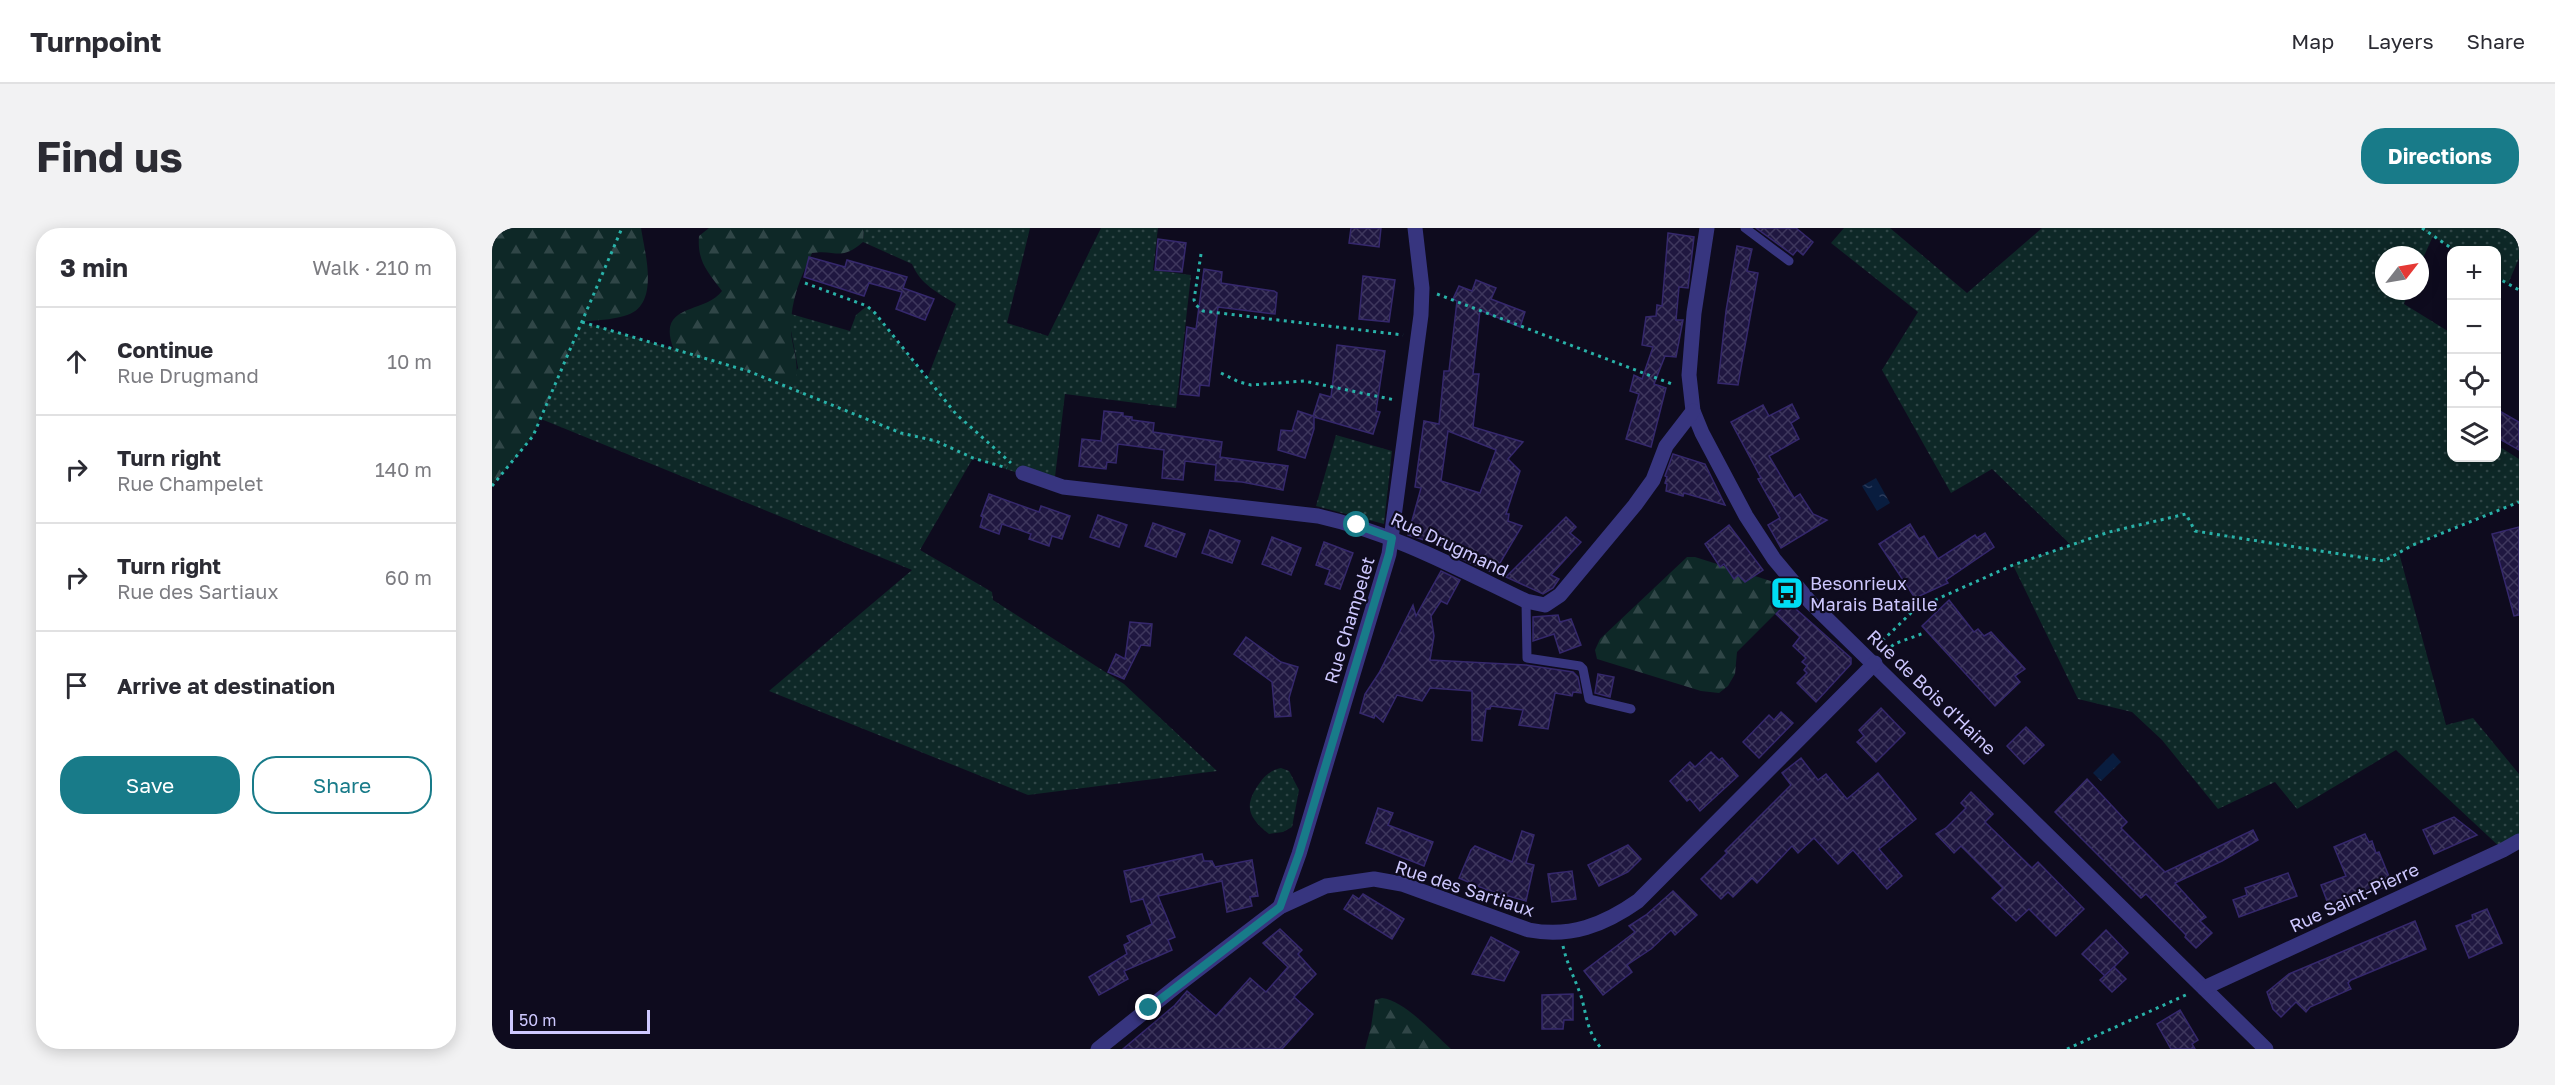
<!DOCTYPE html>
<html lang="en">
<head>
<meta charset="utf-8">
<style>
	body { margin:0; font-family:"Golos Text",sans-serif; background:#f2f2f3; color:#2b2b33 }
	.controls { position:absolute; right:18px; top:18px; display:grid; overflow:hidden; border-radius:12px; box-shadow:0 3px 15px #0003 }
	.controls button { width:54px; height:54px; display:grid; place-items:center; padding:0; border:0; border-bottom:2px solid #e1e1e2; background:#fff; color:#2b2b33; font:30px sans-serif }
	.compass { position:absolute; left:1883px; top:18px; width:54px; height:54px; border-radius:50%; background:#fff; box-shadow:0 3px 15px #0003; rotate:59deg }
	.scale { position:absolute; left:18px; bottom:15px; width:140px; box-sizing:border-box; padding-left:6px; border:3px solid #cec8ff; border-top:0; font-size:16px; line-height:21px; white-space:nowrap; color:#cec8ff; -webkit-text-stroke:4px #0e0b1e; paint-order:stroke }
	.stop { position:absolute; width:18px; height:18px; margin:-14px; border:4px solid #187b89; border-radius:50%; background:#fff }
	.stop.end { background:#187b89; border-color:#fff; box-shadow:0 2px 6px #0008 }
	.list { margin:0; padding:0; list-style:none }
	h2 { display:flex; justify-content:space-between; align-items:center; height:78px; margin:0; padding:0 24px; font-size:26px }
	h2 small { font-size:20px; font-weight:400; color:#7c7c81 }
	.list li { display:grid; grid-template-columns:39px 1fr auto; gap:18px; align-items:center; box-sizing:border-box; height:108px; padding:0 24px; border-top:2px solid #e1e1e2 }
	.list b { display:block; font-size:22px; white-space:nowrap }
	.list p { margin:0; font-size:20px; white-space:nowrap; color:#7c7c81 }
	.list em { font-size:20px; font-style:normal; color:#7c7c81 }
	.actions { display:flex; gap:12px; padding:18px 24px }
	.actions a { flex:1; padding:14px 0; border:2px solid #187b89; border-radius:24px; text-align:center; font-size:21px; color:#187b89 }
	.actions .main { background:#187b89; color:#fff }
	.icon { flex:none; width:33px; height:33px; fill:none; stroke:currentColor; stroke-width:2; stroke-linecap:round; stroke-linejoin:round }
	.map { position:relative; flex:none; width:2027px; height:821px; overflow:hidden; border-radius:24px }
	header { display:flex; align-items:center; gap:36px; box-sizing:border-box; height:84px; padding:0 30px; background:#fff; border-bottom:2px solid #e1e1e2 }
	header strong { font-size:28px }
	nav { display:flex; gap:33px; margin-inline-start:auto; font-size:21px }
	.intro { display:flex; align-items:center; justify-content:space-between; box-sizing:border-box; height:144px; padding:0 36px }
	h1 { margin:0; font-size:42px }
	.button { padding:15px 27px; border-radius:24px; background:#187b89; color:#fff; font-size:21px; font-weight:700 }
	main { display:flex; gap:36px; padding:0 36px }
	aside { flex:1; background:#fff; border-radius:24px; box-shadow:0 3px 15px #0003 }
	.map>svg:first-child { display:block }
	.grass { fill:url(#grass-dots) }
	.forest { fill:url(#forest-firs) }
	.water { fill:url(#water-ripples) }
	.building { fill:url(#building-cross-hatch); stroke:#35286c; stroke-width:1.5; fill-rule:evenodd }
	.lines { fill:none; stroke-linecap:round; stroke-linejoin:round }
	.path { stroke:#29b2a9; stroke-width:3; stroke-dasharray:3 4.5; stroke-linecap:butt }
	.service { stroke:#37357f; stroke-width:9 }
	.minor { stroke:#37357f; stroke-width:15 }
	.route { stroke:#187b89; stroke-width:8 }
	.labels { text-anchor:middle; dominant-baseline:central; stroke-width:4.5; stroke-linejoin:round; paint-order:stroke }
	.street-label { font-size:18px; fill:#cec8ff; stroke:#0e0b1e }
	.poi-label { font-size:18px; fill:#cec8ff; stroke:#0e0b1e; text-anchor:start }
</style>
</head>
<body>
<header>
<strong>Turnpoint</strong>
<nav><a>Map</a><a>Layers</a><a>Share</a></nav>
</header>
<div class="intro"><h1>Find us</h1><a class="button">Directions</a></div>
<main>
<aside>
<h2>3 min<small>Walk · 210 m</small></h2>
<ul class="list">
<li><svg class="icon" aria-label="ahead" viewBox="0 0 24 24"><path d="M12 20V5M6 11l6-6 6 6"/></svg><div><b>Continue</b><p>Rue Drugmand</p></div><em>10 m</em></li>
<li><svg class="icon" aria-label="right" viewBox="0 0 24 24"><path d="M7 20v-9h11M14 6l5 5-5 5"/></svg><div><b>Turn right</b><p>Rue Champelet</p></div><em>140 m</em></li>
<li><svg class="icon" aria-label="right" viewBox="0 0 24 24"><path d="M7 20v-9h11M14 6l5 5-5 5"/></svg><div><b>Turn right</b><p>Rue des Sartiaux</p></div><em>60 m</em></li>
<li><svg class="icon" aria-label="arrive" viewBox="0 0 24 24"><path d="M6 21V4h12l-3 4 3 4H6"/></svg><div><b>Arrive at destination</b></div></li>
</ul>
<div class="actions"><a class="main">Save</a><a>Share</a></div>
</aside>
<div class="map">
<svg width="2027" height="821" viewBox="0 0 2027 821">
	<defs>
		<pattern id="grass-dots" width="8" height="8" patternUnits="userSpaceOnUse" patternTransform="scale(1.5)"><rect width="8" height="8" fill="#0e2827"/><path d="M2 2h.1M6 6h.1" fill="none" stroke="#304647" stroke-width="1.8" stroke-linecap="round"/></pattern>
		<pattern id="forest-firs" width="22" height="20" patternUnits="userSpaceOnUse" patternTransform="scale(1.5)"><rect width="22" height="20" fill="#0e2827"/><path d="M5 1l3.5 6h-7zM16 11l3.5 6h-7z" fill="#304647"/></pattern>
		<pattern id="water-ripples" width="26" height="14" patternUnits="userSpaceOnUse" patternTransform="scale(1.5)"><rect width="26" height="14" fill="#091d3f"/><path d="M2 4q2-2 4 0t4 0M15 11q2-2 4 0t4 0" fill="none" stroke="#2c3c5c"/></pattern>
		<pattern id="building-cross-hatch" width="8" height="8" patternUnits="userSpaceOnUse" patternTransform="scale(1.5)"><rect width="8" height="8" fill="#1f1740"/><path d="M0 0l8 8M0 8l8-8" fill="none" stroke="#3e375d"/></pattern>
	</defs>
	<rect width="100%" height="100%" fill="#0e0b1e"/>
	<!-- grass -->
	<g class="grass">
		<path d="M 372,0 L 538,0 L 515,95 L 556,108 L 609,0 L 666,0 L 661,42 L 699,47 L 684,180 L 573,166 L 562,257 L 481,230 L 428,322 L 500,364 L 501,372 L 632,456 L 725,543 L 536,567 L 277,463 L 420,342 L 49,191 L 90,94 L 256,143 L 293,158 L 306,140 L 299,103 L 299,86 L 358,103 L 364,87 L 375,78 L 383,85 L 435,151 L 464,76 C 445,64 429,57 420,36 L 371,14 Z"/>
		<path d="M 1352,0 L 1398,0 L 1475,65 L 1550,0 L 2027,0 L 2027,30 L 2016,56 L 2005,49 L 2004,22 L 1962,22 L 1941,8 L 1928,37 L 1928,27 L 1892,27 L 1892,63 L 1917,63 L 1912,76 L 1959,105 L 1960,230 L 2004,230 L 2005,217 L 2027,231 L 2027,274 L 1952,303 L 1907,325 L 1954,497 L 1981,490 L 2027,546 L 2027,613 L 2011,622 L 1904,522 L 1805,581 L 1783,554 L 1726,581 L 1670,512 L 1640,484 L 1586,471 L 1521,337 L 1579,317 L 1500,241 L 1459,265 L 1390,142 L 1426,84 L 1339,15 Z"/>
		<path d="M 844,207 L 900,223 L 892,296 L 824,278 Z"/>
		<path d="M 789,540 L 797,543 L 807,562 L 800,599 L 791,604 L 777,606 C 754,588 752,576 769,553 C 774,546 780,542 789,540 Z"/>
	</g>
	<!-- forest -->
	<g class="forest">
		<path d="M 0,0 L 149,0 C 153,26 169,79 132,88 C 119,92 104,92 90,94 L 41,208 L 0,258 Z"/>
		<path d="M 217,0 L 372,0 L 371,14 C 348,34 345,21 320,25 C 308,51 298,74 299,103 C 300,119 307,134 304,150 L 293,158 L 256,143 L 182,122 C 163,74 212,87 230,63 C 215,43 205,33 207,8 Z"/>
		<path d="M 1195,329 L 1203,329 L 1285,355 L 1292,366 L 1290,379 L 1245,424 L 1243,446 L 1236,458 L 1227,465 L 1209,463 L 1105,431 L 1103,422 L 1108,411 Z"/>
		<path d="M 890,770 C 913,773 941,805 959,821 L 873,821 L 879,799 L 883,772 Z"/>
	</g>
	<!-- water -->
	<g class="water">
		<path d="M 1384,250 L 1398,275 L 1385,283 L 1370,258 Z"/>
		<path d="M 1621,525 L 1629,534 L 1609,553 L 1601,545 Z"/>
	</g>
	<!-- building -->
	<g class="building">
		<path d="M 859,0 L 889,0 L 887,19 L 857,15 Z"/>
		<path d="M 1264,0 L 1304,0 L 1321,14 L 1311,27 L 1305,22 L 1301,27 Z"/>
		<path d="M 1176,5 L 1202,9 L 1196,60 L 1187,59 L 1184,92 L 1191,92 L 1184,129 L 1173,128 L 1162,156 L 1174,160 L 1159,219 L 1134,211 L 1147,166 L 1138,163 L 1142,147 L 1150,151 L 1161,119 L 1150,117 L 1154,89 L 1164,88 L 1165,77 L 1170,78 Z"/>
		<path d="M 666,11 L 694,15 L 690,44 L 663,42 Z"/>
		<path d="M 1245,18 L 1260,21 L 1255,43 L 1266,45 L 1246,157 L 1226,155 L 1234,83 Z"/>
		<path d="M 317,29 L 353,39 L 355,32 L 415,49 L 411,60 L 442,71 L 433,92 L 404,81 L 410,64 L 377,55 L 372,68 L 312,49 Z"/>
		<path d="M 712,41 L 730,44 L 729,55 L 782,63 L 785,65 L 783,86 L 726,79 L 717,158 L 708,157 L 707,168 L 688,166 L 695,99 L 704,101 Z"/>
		<path d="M 871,48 L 903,52 L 897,94 L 867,91 Z"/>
		<path d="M 984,52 L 1004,60 L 999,71 L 1033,84 L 1028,99 L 988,82 L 981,146 L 987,146 L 981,199 L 1031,214 L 1016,231 L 1028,243 L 1014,286 L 1017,286 L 1016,293 L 1030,298 L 1002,345 L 958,326 L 961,321 L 916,307 L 929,260 L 923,259 L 932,193 L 947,196 L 952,143 L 957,143 L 965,73 L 961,71 L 967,58 L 980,63 ZM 956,203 L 1004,222 L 988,265 L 949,253 Z"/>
		<path d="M 845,117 L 893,123 L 884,183 L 888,184 L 881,206 L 822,189 L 822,201 L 813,230 L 786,222 L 789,202 L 800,203 L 806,183 L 821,188 L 828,166 L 839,169 Z"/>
		<path d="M 1300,176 L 1307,190 L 1299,195 L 1307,211 L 1277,228 L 1302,270 L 1308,266 L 1321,286 L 1335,292 L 1289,320 L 1276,297 L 1288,290 L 1266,251 L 1269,250 L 1239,194 L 1271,177 L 1277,188 Z"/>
		<path d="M 2004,181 L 2027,194 L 2027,222 L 2004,209 Z"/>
		<path d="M 612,183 L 631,185 L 631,188 L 640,189 L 640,192 L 662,195 L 661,204 L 730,214 L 728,229 L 796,238 L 791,262 L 750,254 L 723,252 L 724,237 L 693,233 L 691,252 L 670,250 L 672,222 L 626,216 L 624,235 L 615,234 L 614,241 L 587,238 L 590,211 L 609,213 Z"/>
		<path d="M 1181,226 L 1213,236 L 1233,277 L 1192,265 L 1191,268 L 1174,263 L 1175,256 L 1173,255 L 1175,249 L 1173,248 Z"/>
		<path d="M 497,266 L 547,284 L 549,278 L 578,288 L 570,311 L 560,308 L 557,318 L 537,311 L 539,306 L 510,296 L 507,306 L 488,299 L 491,289 L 489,288 Z"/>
		<path d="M 606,287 L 635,297 L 627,319 L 598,309 Z"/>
		<path d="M 1074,289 L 1084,299 L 1078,305 L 1089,314 L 1059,347 L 1067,351 L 1061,360 L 1051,366 L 1014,349 Z"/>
		<path d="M 661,295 L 693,306 L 684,329 L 653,318 Z"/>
		<path d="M 1418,296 L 1427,311 L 1432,308 L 1446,331 L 1483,307 L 1485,310 L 1493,305 L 1502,319 L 1454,352 L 1456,355 L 1423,370 L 1387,316 Z"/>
		<path d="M 1237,297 L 1271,342 L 1253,354 L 1246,347 L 1242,351 L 1232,336 L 1228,339 L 1213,316 Z"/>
		<path d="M 2027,299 L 2027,387 L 2022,388 L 2000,306 Z"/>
		<path d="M 718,302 L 748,313 L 740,335 L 710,325 Z"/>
		<path d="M 780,309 L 809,320 L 799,347 L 770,336 Z"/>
		<path d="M 832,314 L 861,325 L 848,361 L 833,356 L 838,342 L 824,337 Z"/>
		<path d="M 949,343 L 968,352 L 955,376 L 949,373 L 939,388 L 942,408 L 938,432 L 1034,437 L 1081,444 L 1086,449 L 1089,465 L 1081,464 L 1080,468 L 1063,465 L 1056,501 L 1027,497 L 1031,482 L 999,478 L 998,481 L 994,481 L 990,513 L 980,512 L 980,463 L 938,460 L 930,473 L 905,467 L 891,494 L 883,487 L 882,490 L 868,485 L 873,466 L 887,445 L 921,377 L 924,388 Z"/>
		<path d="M 1457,372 L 1482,404 L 1486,401 L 1492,408 L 1499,404 L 1533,441 L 1523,448 L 1528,454 L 1503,478 L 1430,398 Z"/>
		<path d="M 1296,374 L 1359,430 L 1359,436 L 1324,474 L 1305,455 L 1315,445 L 1312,442 L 1315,438 L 1310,434 L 1314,430 L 1301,418 L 1308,409 L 1284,386 Z"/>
		<path d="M 1066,387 L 1068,394 L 1079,391 L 1089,417 L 1068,425 L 1062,406 L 1041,413 L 1041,389 Z"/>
		<path d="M 638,394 L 660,396 L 658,418 L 649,417 L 632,451 L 616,444 L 624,426 L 633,431 Z"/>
		<path d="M 754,409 L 789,434 L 806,439 L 797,470 L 799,488 L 783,489 L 780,454 L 742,426 Z"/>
		<path d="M 1106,446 L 1122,449 L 1118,469 L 1103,465 Z"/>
		<path d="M 1389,480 L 1413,505 L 1384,534 L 1365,514 L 1372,508 L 1367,502 Z"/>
		<path d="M 1289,484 L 1301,495 L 1267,530 L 1251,514 L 1277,487 L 1282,492 Z"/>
		<path d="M 1534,499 L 1552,517 L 1532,536 L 1515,518 Z"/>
		<path d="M 1219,524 L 1227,532 L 1230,530 L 1246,548 L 1208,583 L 1198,571 L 1195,573 L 1178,553 L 1198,534 L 1203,539 Z"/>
		<path d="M 1309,530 L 1326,552 L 1334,546 L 1355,571 L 1386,545 L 1424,591 L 1387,621 L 1410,648 L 1395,661 L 1361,622 L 1346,636 L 1322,610 L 1306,625 L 1300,618 L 1265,655 L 1260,650 L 1241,669 L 1236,664 L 1229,671 L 1209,651 L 1235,625 L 1233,623 L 1299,557 L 1290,545 Z"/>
		<path d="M 1595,551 L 1635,594 L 1629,600 L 1673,644 L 1761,602 L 1766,612 L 1730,633 L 1683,655 L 1714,689 L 1708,693 L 1720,705 L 1704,720 L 1693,709 L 1694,707 L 1654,666 L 1649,670 L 1563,584 Z"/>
		<path d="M 1479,564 L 1501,586 L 1493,594 L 1540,640 L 1546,634 L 1592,681 L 1564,708 L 1537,681 L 1524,693 L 1500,670 L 1511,660 L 1469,618 L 1462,625 L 1444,606 L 1454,600 L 1474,580 L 1469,575 Z"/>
		<path d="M 886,580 L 901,585 L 896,597 L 941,614 L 932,638 L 874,615 Z"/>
		<path d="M 1962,589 L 1985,607 L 1942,626 L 1931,602 Z"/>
		<path d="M 1030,603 L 1042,607 L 1034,635 L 1042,637 L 1034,673 L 995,662 L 967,650 L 979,622 L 983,618 L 1020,634 Z"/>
		<path d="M 1873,606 L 1877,614 L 1880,613 L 1884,625 L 1887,624 L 1900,656 L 1838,681 L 1829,657 L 1854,648 L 1842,619 Z"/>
		<path d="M 1136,617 L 1149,631 L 1136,644 L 1107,658 L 1096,637 Z"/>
		<path d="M 710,626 L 712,633 L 720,633 L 723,639 L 760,632 L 766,668 L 758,669 L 760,678 L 735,684 L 730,653 L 666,668 L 683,709 L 676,712 L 680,722 L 632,743 L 636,751 L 607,767 L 597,749 L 635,726 L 632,717 L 638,714 L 635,708 L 660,696 L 651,671 L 639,674 L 632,643 Z"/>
		<path d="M 1080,643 L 1084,671 L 1060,674 L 1056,646 Z"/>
		<path d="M 1796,645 L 1805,668 L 1747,689 L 1741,672 L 1755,667 L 1753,660 Z"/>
		<path d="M 1181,663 L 1205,687 L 1183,707 L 1179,702 L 1159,721 L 1135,737 L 1140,744 L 1111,767 L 1092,743 L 1143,704 L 1137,698 L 1154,687 Z"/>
		<path d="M 871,666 L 912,691 L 900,711 L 852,681 L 861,667 L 867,671 Z"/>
		<path d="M 1995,681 L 2010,715 L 1977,730 L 1964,698 L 1981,691 L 1980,687 Z"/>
		<path d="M 1923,693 L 1934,721 L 1859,752 L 1856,755 L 1859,761 L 1818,779 L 1814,784 L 1804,774 L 1789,789 L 1781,781 L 1775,764 L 1797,746 Z"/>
		<path d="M 788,701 L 810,722 L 806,726 L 824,746 L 802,769 L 821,786 L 790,821 L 631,821 L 683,777 L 695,763 L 724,788 L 758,750 L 774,764 L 796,739 L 771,715 Z"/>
		<path d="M 1614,702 L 1636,725 L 1613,748 L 1590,726 Z"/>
		<path d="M 999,709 L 1027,724 L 1012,753 L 980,746 Z"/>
		<path d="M 1622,739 L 1634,751 L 1620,764 L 1608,752 Z"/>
		<path d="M 1081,766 L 1081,792 L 1072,792 L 1071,801 L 1050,801 L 1050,767 Z"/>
		<path d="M 1688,782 L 1706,812 L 1700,816 L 1703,821 L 1679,821 L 1665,796 Z"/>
	</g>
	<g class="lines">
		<!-- path -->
		<g class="path">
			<path d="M 1930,0 L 1962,22"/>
			<path d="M 709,26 L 702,72 L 704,77 L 711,83 L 911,107"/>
			<path d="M 2004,49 L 2027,62"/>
			<path d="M 313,55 L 375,78 L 383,85 L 464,186 L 519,235"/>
			<path d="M 945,66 L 1180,156"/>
			<path d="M 90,94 L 256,143 L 409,205 L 444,213 L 481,230 L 515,240"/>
			<path d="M 729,145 L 747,154 L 759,157 L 812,153 L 903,172"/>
			<path d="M 0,258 L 41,208 L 130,0"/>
			<path d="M 1385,418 L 1423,381 L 1521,337 L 1617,304 L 1694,286 L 1703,303 L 1892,333 L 1921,317 L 2027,274"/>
			<path d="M 1394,424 L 1402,416 L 1432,405"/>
			<path d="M 1071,718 C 1075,736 1083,751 1089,768 C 1095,788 1095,805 1110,821"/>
			<path d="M 1575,821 L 1696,766"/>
		</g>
		<!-- service -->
		<g class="service">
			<path d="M 1253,0 L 1297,33"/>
			<path d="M 1034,373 L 1035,430 L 1088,438 L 1091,441 L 1097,471 L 1139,481"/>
		</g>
		<!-- minor -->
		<g class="minor">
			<path d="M 1215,0 L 1202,85 L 1197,147 L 1201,183 L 1210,205 L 1254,288 L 1282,331 L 1319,375 L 1774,821"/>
			<path d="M 531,245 L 571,259 L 826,288 C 901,305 965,340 1034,373 L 1053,377 L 1068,367 L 1143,277 L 1161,252 L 1174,218 L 1201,183"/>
			<path d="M 788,679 L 807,626 L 897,326 L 929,87 L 930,60 L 923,0"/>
			<path d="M 1712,760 L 2011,622 L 2027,613"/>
			<path d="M 606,821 L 686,757 L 788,679 L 834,658 L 882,651 L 910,656 L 1037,702 C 1078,710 1112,697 1146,673 L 1383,435"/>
		</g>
	</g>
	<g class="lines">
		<!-- route -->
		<path class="route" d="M 657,780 L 788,679 L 807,626 L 897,326 L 900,310 L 865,297"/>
	</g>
	<!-- icons -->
	<defs>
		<symbol id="bus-square" viewBox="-11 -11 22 22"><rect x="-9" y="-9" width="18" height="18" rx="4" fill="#00dcf3" stroke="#0e0b1e"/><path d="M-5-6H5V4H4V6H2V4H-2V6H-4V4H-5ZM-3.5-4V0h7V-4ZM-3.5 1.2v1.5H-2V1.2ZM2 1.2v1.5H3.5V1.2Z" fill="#111"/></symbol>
	</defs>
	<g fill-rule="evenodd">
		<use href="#bus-square" x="1276" y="346" width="38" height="38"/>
	</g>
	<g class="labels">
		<!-- street labels -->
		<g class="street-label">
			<text transform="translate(958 316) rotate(25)">Rue Drugmand</text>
			<text transform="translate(857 392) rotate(-73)">Rue Champelet</text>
			<text transform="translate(1440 464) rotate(44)">Rue de Bois d'Haine</text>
			<text transform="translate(973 660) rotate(18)">Rue des Sartiaux</text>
			<text transform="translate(1862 669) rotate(-25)">Rue Saint-Pierre</text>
		</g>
		<!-- poi labels -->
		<g class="poi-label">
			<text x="1318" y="355">Besonrieux<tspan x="1318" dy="21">Marais Bataille</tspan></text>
		</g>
	</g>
</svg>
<div class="controls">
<button>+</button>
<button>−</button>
<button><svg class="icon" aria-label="locate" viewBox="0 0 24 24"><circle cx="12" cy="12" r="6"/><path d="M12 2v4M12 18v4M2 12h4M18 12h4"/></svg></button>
<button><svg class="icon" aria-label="layers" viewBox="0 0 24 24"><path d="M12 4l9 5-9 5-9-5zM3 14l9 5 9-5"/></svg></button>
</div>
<svg class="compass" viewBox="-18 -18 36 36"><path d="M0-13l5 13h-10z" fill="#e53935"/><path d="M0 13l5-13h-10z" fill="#7c7c81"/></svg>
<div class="scale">50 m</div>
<div class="stop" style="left:865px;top:297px"></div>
<div class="stop end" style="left:657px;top:780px"></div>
</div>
</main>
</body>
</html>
